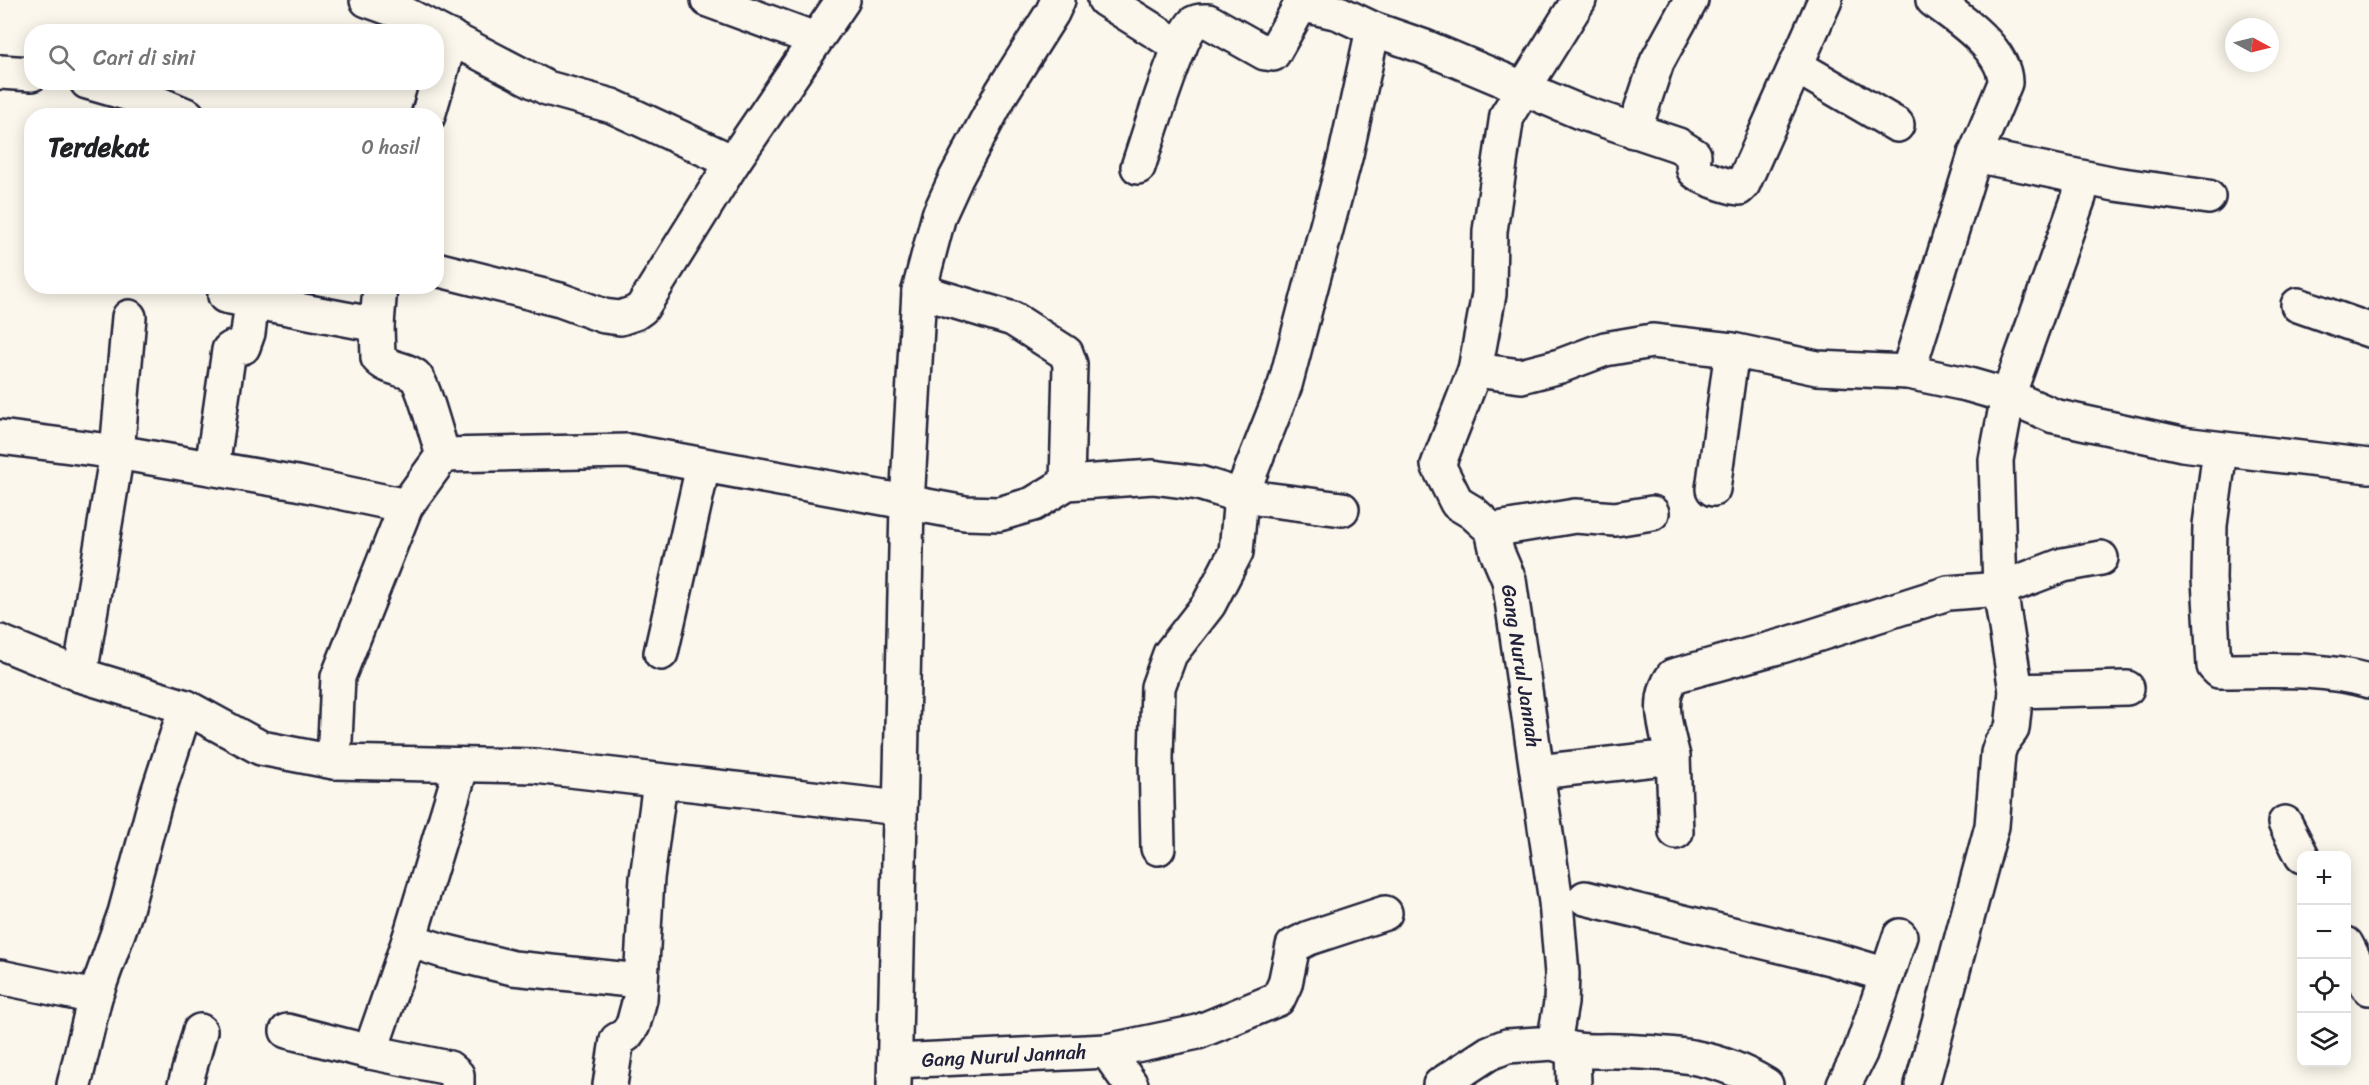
<!DOCTYPE html>
<html lang="id">
<head>
<meta charset="utf-8">
<style>
	body { margin:0; font-family:Sriracha,sans-serif; background:#f2f2f2; color:#202124 }
	.controls { position:absolute; right:18px; bottom:18px; display:grid; overflow:hidden; border-radius:12px; box-shadow:0 3px 15px #0003 }
	.controls button { width:54px; height:54px; display:grid; place-items:center; padding:0; border:0; border-bottom:2px solid #e0e0e0; background:#fff; color:#202124; font:30px sans-serif }
	.compass { position:absolute; left:2225px; top:18px; width:54px; height:54px; border-radius:50%; background:#fff; box-shadow:0 3px 15px #0003; rotate:97deg }
	.list { margin:0; padding:0; list-style:none }
	h2 { display:flex; justify-content:space-between; align-items:center; height:78px; margin:0; padding:0 24px; font-size:26px }
	h2 small { font-size:20px; font-weight:400; color:#757577 }
	.icon { flex:none; width:33px; height:33px; fill:none; stroke:currentColor; stroke-width:2; stroke-linecap:round; stroke-linejoin:round }
	.map { position:relative; flex:none; width:2369px; height:1085px; overflow:hidden }
	.search { position:absolute; background:#fff; box-shadow:0 3px 15px #0003; left:24px; top:24px; width:420px; height:66px; display:flex; align-items:center; gap:15px; box-sizing:border-box; padding:0 21px; border-radius:24px; color:#757577; font-size:22px }
	.panel { position:absolute; background:#fff; box-shadow:0 3px 15px #0003; left:24px; top:108px; width:420px; height:186px; border-radius:24px }
	.map>svg:first-child { display:block }
	.lines { fill:none; stroke-linecap:round; stroke-linejoin:round }
	.minor-casing { stroke:#22223b; stroke-width:38 }
	.minor { stroke:#fbf7ec; stroke-width:33 }
	.labels { text-anchor:middle; dominant-baseline:central; stroke-width:5; stroke-linejoin:round; paint-order:stroke }
	.street-label { font-size:20px; fill:#22223b; stroke:#fbf7ec }
</style>
</head>
<body>
<div class="map">
<svg width="2369" height="1085" viewBox="0 0 2369 1085">
	<rect width="100%" height="100%" fill="#fbf7ec"/>
	<filter id="ink" filterUnits="userSpaceOnUse"><feTurbulence type="fractalNoise" baseFrequency=".0167" numOctaves="2"/><feDisplacementMap in="SourceGraphic" scale="12" xChannelSelector="R" yChannelSelector="G"/><feConvolveMatrix kernelMatrix="1 2 1 2 8 2 1 2 1" color-interpolation-filters="sRGB"/></filter>
	<g filter="url(#ink)">
		<g class="lines">
			<defs>
				<g id="minor">
					<path d="M 367,0 L 403,13 L 547,88 L 612,106 L 733,162"/>
					<path d="M 708,0 L 815,39"/>
					<path d="M 1105,0 L 1180,47"/>
					<path d="M 1796,66 L 1897,125"/>
					<path d="M 0,72 L 32,74"/>
					<path d="M 87,82 L 150,100 L 188,116"/>
					<path d="M 428,116 L 451,37"/>
					<path d="M 1634,131 L 1657,62 L 1691,0"/>
					<path d="M 1975,155 L 2115,184 L 2208,197"/>
					<path d="M 1138,167 C 1147,141 1178,37 1194,23 C 1199,20 1203,21 1208,21 L 1265,53 L 1273,54 L 1299,8 L 1304,5 L 1339,13 L 1373,29 L 1425,47 L 1580,112 L 1678,145 L 1694,155 C 1694,159 1692,166 1694,170 C 1697,177 1731,187 1739,188 L 1743,184 L 1825,0"/>
					<path d="M 436,269 L 560,300 L 604,316 L 620,318 L 635,313 L 642,308 L 733,162 L 843,0"/>
					<path d="M 380,286 L 377,325 L 378,358 C 389,370 403,367 415,376 C 423,382 438,441 443,455"/>
					<path d="M 919,291 L 1013,319 L 1066,353 L 1070,364 L 1067,483"/>
					<path d="M 225,296 L 377,325"/>
					<path d="M 2298,305 L 2369,330"/>
					<path d="M 1475,370 L 1521,376 L 1560,366 L 1605,349 L 1652,341 L 1732,350 L 1817,368 L 1908,372 L 1966,384 L 2008,396 L 2054,416 L 2182,444 L 2369,466"/>
					<path d="M 1908,372 L 1975,155 L 2005,83 C 2006,50 1957,17 1933,0"/>
					<path d="M 0,437 L 117,452 L 297,483 L 406,506"/>
					<path d="M 2220,450 L 2210,525 L 2209,579 L 2214,666 L 2219,671 C 2269,671 2320,667 2369,681"/>
					<path d="M 443,455 L 628,451 L 965,513 L 999,514 L 1033,504 L 1067,483 L 1153,477 L 1199,483 L 1241,496 L 1285,385 L 1346,154 L 1373,29"/>
					<path d="M 212,468 L 229,350 L 232,348 L 243,347 L 248,333 L 252,301"/>
					<path d="M 1713,489 L 1732,350"/>
					<path d="M 1492,530 L 1575,516 L 1615,519 L 1652,513"/>
					<path d="M 0,642 L 80,675 L 186,707 L 261,748 L 334,762 L 535,766 L 899,808"/>
					<path d="M 661,653 L 703,466"/>
					<path d="M 80,675 L 117,452 L 129,317"/>
					<path d="M 2016,691 L 2127,688"/>
					<path d="M 1673,757 L 1676,832"/>
					<path d="M 334,762 L 338,677 L 406,506 L 443,455"/>
					<path d="M 1538,772 L 1673,757 C 1667,730 1655,701 1673,676 L 1785,645 L 1948,593 L 2000,589 L 2063,565 L 2101,558"/>
					<path d="M 2285,823 L 2302,856"/>
					<path d="M 1158,848 L 1156,758 L 1158,687 L 1170,654 L 1209,604 L 1236,552 L 1241,496 L 1342,509"/>
					<path d="M 1585,898 L 1830,958 L 1887,975 L 1860,1053 L 1844,1085"/>
					<path d="M 409,940 L 443,951 L 513,968 L 640,981"/>
					<path d="M 2346,944 L 2369,988"/>
					<path d="M 1887,975 L 1900,936"/>
					<path d="M 0,977 L 95,997"/>
					<path d="M 287,1031 L 370,1052 L 449,1068 L 457,1075 L 457,1085"/>
					<path d="M 1554,1043 C 1580,1054 1591,1050 1618,1051 C 1673,1053 1717,1055 1766,1085"/>
					<path d="M 1107,1051 L 1198,1032 L 1278,999 L 1285,984 L 1293,946 L 1309,938 L 1385,913"/>
					<path d="M 1573,1051 L 1574,1085"/>
					<path d="M 370,1052 L 409,940 L 462,765"/>
					<path d="M 895,1061 L 1107,1051 L 1131,1085"/>
					<path d="M 74,1085 L 95,997 L 125,913 L 155,802 L 186,707"/>
					<path d="M 185,1085 L 200,1031"/>
					<path d="M 610,1085 L 617,1040 L 626,1035 L 633,1025 L 640,999 L 647,878 L 660,782"/>
					<path d="M 894,1085 L 907,504 L 919,291 L 939,215 L 956,178 L 1002,92 L 1052,13 L 1058,0"/>
					<path d="M 1440,1085 L 1489,1053 L 1507,1046 L 1554,1043 L 1561,1003 L 1562,974 L 1556,902 L 1509,580 L 1497,552 L 1492,530 L 1472,512 L 1457,503 L 1438,465 L 1475,370 L 1489,294 L 1490,231 L 1507,115 L 1579,0"/>
					<path d="M 1922,1085 L 1992,826 L 1998,753 L 2001,744 L 2012,729 L 2016,691 L 2000,589 L 1996,460 L 2008,396 L 2079,197 L 2083,178"/>
				</g>
			</defs>
			<!-- minor casing -->
			<use href="#minor" class="minor-casing"/>
			<!-- minor -->
			<use href="#minor" class="minor"/>
		</g>
	</g>
	<g class="labels">
		<!-- street labels -->
		<g class="street-label">
			<text transform="translate(1521 666) rotate(81)">Gang Nurul Jannah</text>
			<text transform="translate(1004 1056) rotate(-3)">Gang Nurul Jannah</text>
		</g>
	</g>
</svg>
<div class="controls">
<button>+</button>
<button>−</button>
<button><svg class="icon" aria-label="locate" viewBox="0 0 24 24"><circle cx="12" cy="12" r="6"/><path d="M12 2v4M12 18v4M2 12h4M18 12h4"/></svg></button>
<button><svg class="icon" aria-label="layers" viewBox="0 0 24 24"><path d="M12 4l9 5-9 5-9-5zM3 14l9 5 9-5"/></svg></button>
</div>
<svg class="compass" viewBox="-18 -18 36 36"><path d="M0-13l5 13h-10z" fill="#e53935"/><path d="M0 13l5-13h-10z" fill="#757577"/></svg>
<div class="search"><svg class="icon" aria-label="search" viewBox="0 0 24 24"><circle cx="10" cy="10" r="6"/><path d="M15 15l6 6"/></svg>Cari di sini</div>
<section class="panel">
<h2>Terdekat<small>0 hasil</small></h2>
<ul class="list">
</ul>
</section>
</div>
</body>
</html>
